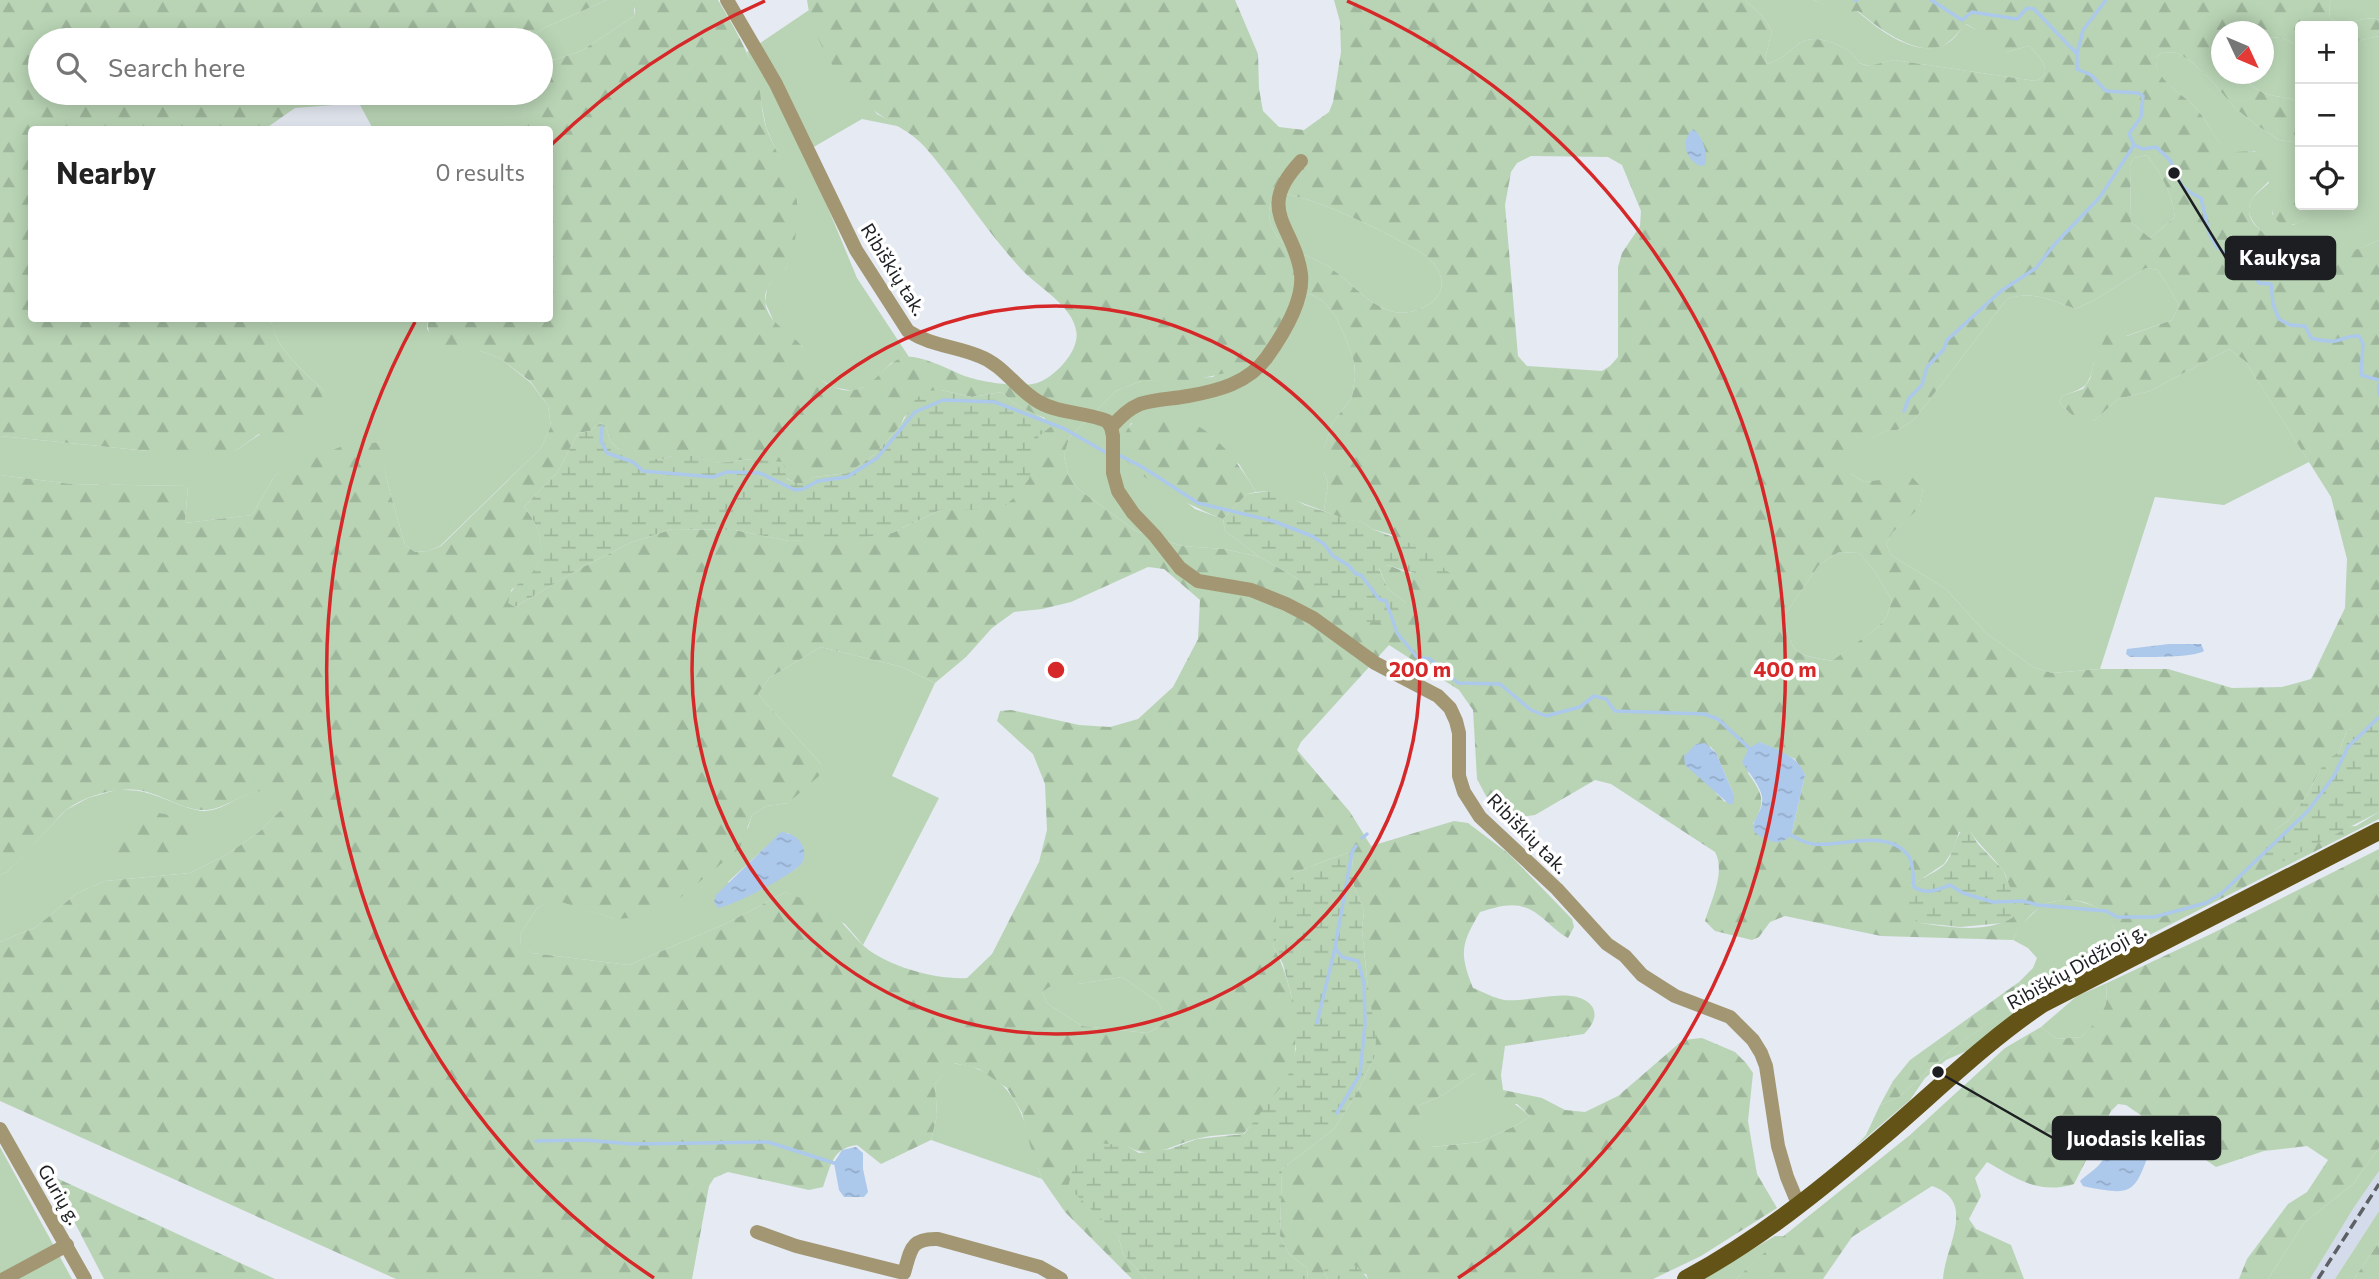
<!DOCTYPE html>
<html lang="en">
<head>
<meta charset="utf-8">
<style>
	body { margin:0; font-family:Commissioner,sans-serif; background:#f6f6f6; color:#222 }
	.controls { position:absolute; right:21px; top:21px; display:grid; overflow:hidden; border-radius:7px; box-shadow:0 4px 18px #0003 }
	.controls button { width:63px; height:63px; display:grid; place-items:center; padding:0; border:0; border-bottom:2px solid #e0e0e0; background:#fff; color:#222; font:35px sans-serif }
	.compass { position:absolute; left:2211px; top:21px; width:63px; height:63px; border-radius:50%; background:#fff; box-shadow:0 4px 18px #0003; rotate:134deg }
	.list { margin:0; padding:0; list-style:none }
	h2 { display:flex; justify-content:space-between; align-items:center; height:91px; margin:0; padding:0 28px; font-size:30px }
	h2 small { font-size:23px; font-weight:400; color:#767676 }
	.icon { flex:none; width:38px; height:38px; fill:none; stroke:currentColor; stroke-width:2; stroke-linecap:round; stroke-linejoin:round }
	.map { position:relative; flex:none; width:2379px; height:1279px; overflow:hidden }
	.search { position:absolute; background:#fff; box-shadow:0 4px 18px #0003; left:28px; top:28px; width:525px; height:77px; display:flex; align-items:center; gap:18px; box-sizing:border-box; padding:0 24px; border-radius:38px; color:#767676; font-size:26px }
	.panel { position:absolute; background:#fff; box-shadow:0 4px 18px #0003; left:28px; top:126px; width:525px; height:196px; border-radius:7px }
	.map>svg:first-child { display:block }
	.built { fill:#d4dceb }
	.green { fill:#b9d4b5; fill-rule:evenodd }
	.forest { fill:url(#forest-firs); fill-rule:evenodd }
	.wetland { fill:url(#wetland-marsh) }
	.water { fill:url(#water-ripples) }
	.lines { fill:none; stroke-linecap:round; stroke-linejoin:round }
	.stream { stroke:#acc8eb; stroke-width:3.5 }
	.minor { stroke:#a29772; stroke-width:14 }
	.major { stroke:#645316; stroke-width:18 }
	.rail { stroke:#5d6065; stroke-width:3.5; stroke-dasharray:10 5; stroke-linecap:butt }
	.ring { fill:none; stroke:#d62828; stroke-width:3.5 }
	.labels { text-anchor:middle; dominant-baseline:central; stroke-width:7; stroke-linejoin:round; paint-order:stroke }
	.street-label { font-size:19px; fill:#1c1e21; stroke:#fff }
	.centre { fill:#d62828; stroke:#fff; stroke-width:3.5 }
	.ring-label { font-size:21px; text-anchor:middle; font-weight:bold; fill:#d62828; stroke:#fff; stroke-width:7; stroke-linejoin:round; paint-order:stroke }
	.leader { fill:none; stroke:#1c1e21; stroke-width:2.5 }
	.callout-dot { fill:#1c1e21; stroke:#fff; stroke-width:2.5 }
	.callout { fill:#1c1e21; stroke:#1c1e21; stroke-width:2.5 }
	.callout-label { font-size:21px; text-anchor:middle; font-weight:bold; fill:#fff }
</style>
</head>
<body>
<div class="map">
<svg width="2379" height="1279" viewBox="0 0 2379 1279">
	<defs>
		<pattern id="forest-firs" width="22" height="20" patternUnits="userSpaceOnUse" patternTransform="scale(1.75)"><rect width="22" height="20" fill="#b9d4b5"/><path d="M5 1l3.5 6h-7zM16 11l3.5 6h-7z" fill="#9eb69b"/></pattern>
		<pattern id="wetland-marsh" width="20" height="14" patternUnits="userSpaceOnUse" patternTransform="scale(1.75)"><rect width="20" height="14" fill="#b9d4b5"/><path d="M1 5h8M5 5V1M11 12h8M15 12V8" fill="none" stroke="#9eb69b"/></pattern>
		<pattern id="water-ripples" width="26" height="14" patternUnits="userSpaceOnUse" patternTransform="scale(1.75)"><rect width="26" height="14" fill="#acc8eb"/><path d="M2 4q2-2 4 0t4 0M15 11q2-2 4 0t4 0" fill="none" stroke="#93abc9"/></pattern>
	</defs>
	<rect width="100%" height="100%" fill="#e5eaf3"/>
	<!-- built -->
	<path class="built" d="M 2379,1171 L 2379,1211 L 2335,1279 L 2310,1279 L 2353,1209 Z"/>
	<!-- green -->
	<g class="green">
		<path d="M 607,0 L 632,0 L 634,1 L 634,16 L 581,51 L 541,64 L 541,40 L 524,40 L 546,27 Z"/>
		<path d="M 1745,0 L 1814,0 L 1839,12 L 1857,11 C 1879,30 1916,59 1946,44 C 1954,40 1960,31 1965,24 L 1975,29 L 2006,52 L 2029,46 C 2039,55 2056,74 2035,81 L 1894,60 L 1869,66 L 1859,63 C 1853,51 1845,48 1833,43 C 1795,29 1797,56 1767,64 L 1765,58 L 1772,32 L 1765,19 Z"/>
		<path d="M 2331,0 L 2379,0 L 2379,20 C 2362,14 2346,30 2330,18 L 2329,4 Z"/>
		<path d="M 809,10 L 819,38 L 877,114 L 902,127 L 862,119 L 805,152 L 857,278 L 909,357 L 891,363 L 871,384 L 854,391 L 832,387 L 817,377 L 802,346 L 774,322 L 765,302 L 767,288 L 774,278 L 787,267 L 798,203 L 766,127 L 757,81 L 747,52 Z"/>
		<path d="M 2379,36 L 2379,240 C 2362,247 2346,257 2327,257 C 2319,256 2308,256 2300,253 C 2284,249 2247,227 2249,208 C 2250,197 2262,189 2269,183 L 2255,151 L 2229,154 C 2215,140 2209,123 2196,108 C 2185,96 2169,88 2159,74 C 2156,68 2156,64 2156,58 L 2162,52 L 2178,53 L 2193,63 L 2208,77 L 2235,108 L 2255,124 L 2279,140 L 2300,143 L 2300,181 C 2287,190 2274,197 2272,214 L 2293,225 L 2306,219 L 2325,205 L 2353,205 L 2353,42 Z"/>
		<path d="M 2264,37 L 2283,38 L 2300,47 L 2300,102 C 2272,92 2264,101 2240,74 L 2264,74 Z"/>
		<path d="M 385,93 L 530,93 L 522,119 L 511,129 L 373,129 L 359,103 Z"/>
		<path d="M 2147,155 C 2161,174 2172,193 2175,217 L 2150,238 L 2131,222 L 2130,165 L 2134,158 Z"/>
		<path d="M 1285,194 C 1324,201 1381,230 1417,250 C 1444,265 1454,295 1420,309 C 1412,312 1402,314 1394,312 C 1366,305 1348,277 1324,264 C 1308,255 1285,250 1275,233 C 1268,221 1267,210 1273,198 Z"/>
		<path d="M 2146,268 L 2158,270 L 2179,305 L 2172,320 L 2126,336 L 2094,362 C 2089,387 2085,388 2062,396 L 2059,402 L 2067,411 L 2094,421 L 2118,399 L 2150,391 L 2229,349 L 2245,361 L 2309,462 L 2224,505 L 2155,497 L 2100,669 L 2052,673 L 2033,667 L 1986,633 L 1946,589 L 1891,555 L 1886,544 L 1893,532 L 1919,507 L 1923,489 L 1896,479 L 1864,482 L 1850,473 L 1850,451 L 1885,431 L 1897,430 L 1913,421 L 2007,299 C 2031,290 2052,300 2075,309 L 2093,301 Z"/>
		<path d="M 1310,294 L 1323,301 L 1336,317 L 1346,339 L 1354,362 L 1355,376 L 1352,397 L 1332,424 L 1324,449 L 1324,471 L 1328,484 L 1324,511 L 1269,491 L 1256,492 L 1239,464 L 1131,423 L 1119,448 L 1195,509 L 1223,519 L 1225,531 L 1260,557 L 1224,549 L 1182,546 L 1136,531 L 1078,489 L 1068,474 L 1064,456 L 1069,438 L 1116,391 L 1141,381 L 1213,377 L 1290,303 Z"/>
		<path d="M 271,319 L 428,319 L 427,329 L 440,351 L 480,351 L 500,358 L 531,383 L 548,406 L 551,426 L 541,448 L 440,546 L 428,551 L 415,552 L 405,545 L 388,485 L 379,442 L 275,475 L 252,515 L 185,523 L 188,486 L 71,484 L 0,475 L 0,436 L 148,451 L 235,451 L 324,391 C 304,371 274,348 271,319 Z"/>
		<path d="M 1839,552 L 1859,553 L 1873,569 L 1892,600 L 1887,616 L 1878,627 L 1833,661 C 1793,654 1793,655 1784,616 L 1819,565 Z"/>
		<path d="M 821,647 L 902,667 L 935,683 L 892,776 L 939,798 L 863,945 L 845,924 L 786,892 L 727,923 L 629,965 L 532,953 L 521,946 L 520,935 L 537,908 L 555,899 L 615,919 L 748,828 L 752,815 L 767,806 L 788,803 L 821,764 L 758,694 L 769,678 ZM 781,833 L 789,833 L 797,868 L 744,898 L 728,882 Z"/>
		<path d="M 116,790 C 125,790 135,790 144,792 C 162,796 184,809 202,811 C 231,813 257,772 283,801 L 282,809 L 259,832 L 226,855 L 190,873 L 105,881 L 77,893 L 36,927 L 0,942 L 0,875 L 7,872 L 66,810 L 88,798 Z"/>
		<path d="M 2067,899 C 2091,903 2112,909 2116,936 L 2103,952 L 2104,958 L 2034,999 L 1969,1050 L 1946,1060 L 1925,1078 L 1910,1100 L 1855,1147 L 1866,1135 L 1880,1105 L 1899,1097 L 1956,1046 L 2025,996 L 2026,990 L 2019,982 L 2033,968 L 2037,958 L 2028,948 L 2013,940 L 2021,925 L 2043,904 Z"/>
		<path d="M 1122,977 L 1158,1002 L 1167,1019 L 1159,1027 L 1147,1033 L 1082,1026 L 1047,1003 L 1042,992 L 1052,984 L 1078,984 Z"/>
		<path d="M 2107,983 L 2106,1004 L 2100,1019 L 2081,1037 L 2057,1039 L 2041,1027 L 2077,996 Z"/>
		<path d="M 953,1063 C 962,1065 972,1066 980,1070 C 1025,1090 1027,1137 1042,1179 L 931,1140 L 937,1116 L 935,1084 Z"/>
		<path d="M 1475,1073 L 1530,1116 L 1517,1125 L 1480,1142 L 1431,1147 L 1418,1106 L 1443,1095 Z"/>
		<path d="M 0,1147 L 72,1279 L 0,1279 Z"/>
		<path d="M 2379,1148 L 2379,1171 L 2353,1209 L 2310,1279 L 2268,1279 L 2304,1223 L 2353,1184 Z"/>
		<path d="M 2379,1211 L 2379,1242 L 2354,1279 L 2335,1279 Z"/>
		<path d="M 1775,1236 L 1784,1236 L 1736,1279 L 1702,1279 Z"/>
	</g>
	<!-- forest -->
	<g class="forest">
		<path d="M 0,0 L 607,0 L 546,27 L 524,40 L 40,40 L 40,93 L 385,93 L 359,103 L 295,108 L 265,129 L 32,130 L 32,318 L 271,319 C 274,348 304,371 324,391 L 317,413 L 283,435 L 259,434 L 235,451 L 148,451 L 0,436 Z"/>
		<path d="M 632,0 L 718,0 C 733,25 748,51 757,79 C 762,95 761,114 767,130 C 774,148 797,190 798,206 C 798,217 796,230 795,241 C 794,251 793,260 786,268 C 776,278 764,285 765,301 C 767,323 789,331 801,345 C 813,359 812,378 831,386 C 875,406 881,353 913,357 C 931,360 946,368 962,375 C 979,382 1021,388 1037,383 C 1055,377 1081,350 1076,330 C 1072,307 1042,289 1026,274 C 988,235 960,187 924,146 C 910,131 892,124 876,112 C 843,88 812,41 807,0 L 1235,0 L 1258,54 L 1259,89 L 1263,111 L 1279,127 L 1304,130 L 1329,112 L 1333,102 L 1341,52 L 1340,22 L 1334,0 L 1745,0 L 1765,19 L 1772,32 L 1765,58 L 1767,64 C 1797,56 1795,29 1833,43 C 1845,48 1853,51 1859,63 L 1868,66 L 1894,60 L 2035,81 C 2056,74 2039,55 2029,46 L 2006,52 L 1986,48 L 1975,29 L 1966,24 C 1957,34 1949,45 1936,48 C 1912,53 1875,26 1858,11 L 1839,13 L 1814,0 L 2331,0 L 2329,4 L 2330,18 C 2346,30 2362,14 2379,20 L 2379,36 L 2353,42 L 2353,26 L 2300,26 L 2300,47 L 2283,38 L 2264,37 L 2264,32 L 2222,32 L 2222,74 L 2240,74 C 2264,101 2272,92 2300,102 L 2300,143 L 2279,140 L 2255,124 L 2235,108 L 2208,77 L 2193,63 L 2178,53 L 2162,52 L 2156,58 C 2156,64 2156,68 2160,74 C 2169,88 2185,96 2196,108 C 2209,123 2215,140 2229,153 C 2250,151 2272,146 2274,175 C 2267,186 2249,195 2249,210 C 2249,221 2258,229 2267,235 C 2311,265 2333,261 2379,240 L 2379,710 L 2369,716 L 2357,729 L 2347,730 L 2339,752 L 2319,772 L 2307,795 L 2290,819 L 2275,830 L 2356,826 L 2379,812 L 2379,819 L 2104,958 L 2102,952 L 2116,936 C 2112,909 2083,896 2057,901 C 2052,902 2046,903 2042,906 C 2029,914 2020,927 2013,940 L 1881,936 L 1785,916 L 1770,922 L 1759,937 L 1752,940 L 1715,931 L 1705,921 C 1711,900 1726,872 1715,852 L 1611,784 L 1595,780 L 1535,815 L 1520,817 L 1502,809 L 1486,796 L 1477,779 L 1473,710 L 1459,690 L 1389,645 L 1301,742 L 1297,750 L 1350,812 L 1371,846 L 1454,821 L 1468,823 L 1509,854 L 1572,919 L 1574,927 L 1568,938 C 1560,934 1553,927 1546,921 C 1523,900 1508,903 1480,912 C 1461,944 1459,953 1473,988 C 1483,992 1494,998 1504,1000 C 1528,1003 1573,985 1591,1005 C 1599,1015 1592,1026 1584,1034 L 1505,1046 L 1501,1075 L 1503,1090 L 1542,1098 L 1565,1110 L 1585,1112 L 1618,1096 L 1683,1040 L 1702,1038 L 1735,1052 L 1746,1063 L 1753,1073 L 1748,1121 L 1757,1174 L 1777,1208 L 1701,1256 L 1653,1279 L 1368,1279 L 1366,1274 L 1324,1273 L 1328,1279 L 1308,1279 L 1307,1268 L 1289,1254 L 1280,1236 L 1282,1169 L 1334,1129 L 1359,1089 L 1375,1056 L 1362,930 L 1364,911 L 1354,886 L 1352,852 C 1332,857 1314,866 1294,873 L 1273,946 C 1292,980 1305,1041 1288,1078 C 1280,1094 1256,1120 1243,1134 C 1229,1134 1214,1135 1200,1138 C 1174,1143 1153,1162 1127,1146 L 1101,1217 L 1118,1235 L 1123,1254 L 1146,1279 L 1132,1279 L 1065,1212 L 1042,1179 L 1030,1145 L 1022,1113 L 1007,1088 L 979,1069 L 954,1063 L 935,1084 L 937,1116 L 931,1140 L 881,1164 L 857,1145 C 832,1148 831,1166 823,1187 L 809,1190 L 728,1172 L 714,1178 L 709,1186 L 692,1279 L 396,1279 L 0,1101 L 0,942 L 36,927 L 77,893 L 105,881 L 190,873 L 226,855 L 259,832 L 282,809 L 282,801 C 259,774 232,810 204,810 C 186,811 162,795 143,791 C 118,786 87,795 66,810 C 60,815 54,823 48,829 C 34,844 21,858 7,872 L 0,875 L 0,475 L 71,484 L 188,486 L 185,523 L 252,515 L 275,475 L 340,447 L 380,442 L 388,485 L 405,545 L 415,552 L 428,551 L 441,546 L 541,448 L 551,426 L 548,406 L 531,382 L 500,358 L 480,351 L 440,351 C 431,341 427,332 428,319 L 550,318 L 550,130 L 511,129 L 522,118 L 530,93 L 541,93 L 541,64 L 581,51 L 634,16 L 635,10 ZM 2147,155 C 2161,174 2172,193 2175,217 L 2150,238 L 2131,222 L 2130,165 L 2134,158 ZM 1531,156 L 1608,157 L 1622,165 L 1641,211 L 1640,226 L 1622,253 L 1618,267 L 1618,357 L 1610,366 L 1602,371 L 1527,366 L 1518,356 L 1505,205 L 1511,172 L 1517,163 ZM 1285,194 C 1324,201 1381,230 1417,250 C 1444,265 1454,295 1420,309 C 1412,312 1402,314 1394,312 C 1366,305 1348,277 1324,264 C 1308,255 1285,250 1275,233 C 1268,220 1267,210 1273,198 ZM 2146,268 L 2158,270 L 2179,305 L 2172,320 L 2127,336 L 2109,329 L 2094,362 L 2090,379 L 2083,389 L 2062,396 L 2059,402 C 2069,414 2078,421 2094,421 L 2118,399 L 2150,391 L 2229,349 L 2245,361 L 2331,497 L 2347,559 L 2345,608 L 2311,679 L 2282,687 L 2232,688 L 2168,669 L 2100,669 L 2052,673 L 2033,667 L 1986,633 L 1946,589 L 1891,555 L 1886,544 L 1893,532 L 1919,508 L 1923,489 L 1911,476 L 1864,482 L 1850,473 L 1850,452 L 1885,431 L 1897,430 L 1913,421 L 2007,299 C 2031,290 2052,300 2075,309 L 2093,301 ZM 1310,294 L 1323,301 L 1336,317 L 1346,339 L 1354,362 L 1355,376 L 1352,397 L 1332,424 L 1324,449 L 1324,471 L 1328,484 L 1324,511 L 1347,520 L 1362,522 L 1372,529 L 1393,535 L 1427,574 L 1405,572 L 1388,565 L 1379,568 L 1388,589 L 1406,603 L 1301,581 L 1260,557 L 1224,549 L 1182,546 L 1136,531 L 1078,489 L 1068,474 L 1064,456 L 1069,438 L 1116,391 L 1141,381 L 1194,380 L 1239,370 L 1261,354 L 1277,330 L 1290,303 ZM 941,390 L 972,397 L 1002,392 C 1014,406 1028,412 1045,418 L 1033,455 L 1000,510 L 940,510 L 892,533 L 789,541 L 735,530 L 672,529 L 630,543 L 579,569 L 515,607 L 511,590 C 519,584 530,577 536,568 C 549,549 537,522 524,507 L 557,473 L 578,433 L 590,431 L 600,423 L 606,426 L 610,441 L 617,448 L 635,454 L 660,460 L 672,456 L 696,456 L 716,463 L 752,459 L 795,483 L 805,483 L 814,477 L 848,473 L 874,455 L 901,425 L 904,417 ZM 1839,552 L 1859,553 L 1873,569 L 1892,600 L 1887,616 L 1878,627 L 1832,661 C 1793,654 1793,655 1784,616 L 1819,565 ZM 1148,567 L 1164,569 L 1200,600 L 1198,639 L 1173,687 L 1138,719 L 1110,727 L 1079,725 L 1011,710 L 1000,711 L 997,721 L 1033,754 L 1045,784 L 1047,830 L 1039,862 L 992,954 L 967,978 C 937,980 889,967 865,947 C 851,935 843,920 826,909 C 815,902 799,898 786,892 L 727,923 L 629,965 L 532,953 L 521,945 L 520,935 L 537,908 L 555,900 L 615,919 L 645,917 L 668,908 L 740,848 L 752,815 L 767,806 L 788,803 L 819,776 L 821,764 L 758,694 L 769,678 L 821,647 L 902,667 L 935,683 L 966,657 L 992,628 L 1014,612 L 1042,609 L 1071,602 ZM 1760,742 L 1795,759 L 1805,775 L 1791,836 L 1753,824 C 1767,801 1762,793 1748,773 ZM 1710,746 L 1716,753 L 1734,795 L 1725,802 L 1716,793 ZM 1959,832 L 1971,832 C 1980,847 1996,859 2004,872 C 2011,885 2011,902 2013,917 C 1987,934 1949,927 1920,923 L 1911,886 L 1944,864 L 1953,850 ZM 1122,977 L 1158,1002 L 1167,1019 L 1159,1027 L 1147,1033 L 1082,1026 L 1047,1003 L 1042,992 L 1052,985 L 1078,984 ZM 1475,1073 L 1478,1090 L 1489,1104 L 1517,1104 L 1530,1116 L 1517,1125 L 1480,1142 L 1432,1147 L 1418,1106 L 1443,1095 Z"/>
		<path d="M 2300,181 L 2300,205 L 2325,205 C 2314,215 2288,235 2276,219 C 2272,214 2271,209 2274,203 C 2279,193 2291,187 2300,181 Z"/>
		<path d="M 1171,413 C 1211,426 1235,457 1256,492 L 1247,494 L 1223,519 C 1196,509 1127,475 1119,448 C 1129,417 1141,415 1171,413 Z"/>
		<path d="M 151,812 L 165,814 L 189,825 L 193,836 C 184,851 170,853 155,857 C 135,861 115,863 110,839 C 116,820 134,815 151,812 Z"/>
		<path d="M 2379,849 L 2379,1148 L 2353,1184 L 2304,1223 L 2268,1279 L 2239,1279 L 2247,1259 L 2288,1204 L 2307,1192 L 2328,1160 L 2307,1146 L 2264,1151 L 2216,1167 L 2126,1105 L 2118,1104 L 2111,1111 L 2074,1184 C 2039,1195 2017,1179 1987,1162 L 1975,1178 L 1981,1196 L 1969,1219 L 1976,1229 L 2011,1245 L 2024,1279 L 1943,1279 C 1945,1245 1978,1202 1932,1186 L 1852,1237 L 1823,1279 L 1736,1279 L 1775,1243 L 1910,1135 L 2005,1048 L 2041,1027 L 2057,1039 L 2081,1037 L 2099,1019 L 2106,1004 L 2107,983 L 2213,933 Z"/>
		<path d="M 2019,982 L 2026,991 L 2026,996 L 1956,1046 L 1899,1097 L 1880,1105 L 1893,1081 L 1910,1060 Z"/>
		<path d="M 50,1175 L 275,1279 L 104,1279 Z"/>
		<path d="M 2379,1242 L 2379,1279 L 2354,1279 Z"/>
	</g>
	<!-- wetland -->
	<g class="wetland">
		<path d="M 941,390 L 972,397 L 1002,392 C 1018,411 1036,411 1053,425 L 1039,436 L 1029,479 L 1016,496 L 1000,510 L 940,510 L 892,533 L 852,539 L 789,541 L 735,530 L 672,529 L 630,543 L 579,569 L 515,607 L 508,603 C 512,581 524,584 535,569 C 549,549 537,522 524,507 L 557,473 L 578,433 L 590,431 L 600,423 L 606,426 L 610,441 L 617,448 L 660,460 L 672,456 L 697,456 L 717,463 L 752,459 L 783,462 L 787,479 L 795,483 L 804,483 L 814,477 L 848,473 L 874,455 L 901,425 L 915,400 L 925,391 Z"/>
		<path d="M 1269,491 L 1283,494 L 1305,505 L 1347,519 L 1362,522 L 1372,529 L 1420,547 L 1453,576 L 1450,582 C 1429,575 1408,573 1388,565 L 1379,569 L 1388,589 L 1406,603 L 1405,613 L 1395,622 L 1366,622 L 1343,613 L 1301,581 L 1260,557 L 1225,531 L 1223,519 L 1247,494 Z"/>
		<path d="M 2379,710 L 2379,812 L 2272,867 L 2263,862 L 2267,844 L 2275,830 L 2290,819 L 2307,795 L 2325,761 L 2339,752 L 2347,730 L 2357,728 L 2369,715 Z"/>
		<path d="M 1962,830 L 1971,832 L 1978,844 L 2003,870 L 2016,901 L 2013,917 L 2003,923 L 1961,927 L 1920,923 L 1909,918 L 1902,908 L 1906,890 C 1917,880 1935,873 1944,865 C 1954,855 1954,839 1962,830 Z"/>
		<path d="M 1352,852 L 1354,886 L 1364,911 L 1362,930 L 1367,979 L 1376,1039 L 1375,1056 L 1359,1089 L 1334,1129 L 1282,1169 L 1280,1236 L 1289,1254 L 1307,1268 L 1308,1279 L 1146,1279 L 1123,1254 L 1118,1235 L 1068,1187 L 1075,1160 L 1099,1143 L 1127,1146 L 1139,1153 L 1170,1149 L 1197,1139 L 1244,1134 L 1287,1079 L 1296,1049 L 1291,994 L 1283,964 L 1273,946 L 1278,900 L 1294,873 C 1314,866 1332,857 1352,852 Z"/>
		<path d="M 1338,1261 L 1357,1266 L 1368,1279 L 1328,1279 L 1324,1273 L 1325,1263 Z"/>
	</g>
	<!-- water -->
	<g class="water">
		<path d="M 1693,129 C 1703,136 1708,154 1705,165 L 1700,166 C 1685,159 1680,140 1693,129 Z"/>
		<path d="M 2169,644 L 2201,644 L 2204,651 C 2193,658 2145,657 2130,657 L 2126,654 L 2127,649 Z"/>
		<path d="M 1760,742 C 1778,750 1798,756 1805,775 L 1791,836 C 1781,843 1776,844 1765,839 C 1739,827 1765,816 1762,797 C 1760,785 1748,772 1742,762 L 1749,748 Z"/>
		<path d="M 1705,743 L 1716,753 L 1734,795 L 1734,802 L 1730,805 L 1685,765 L 1684,756 L 1696,744 Z"/>
		<path d="M 781,832 C 791,833 800,838 803,847 C 805,853 805,858 802,863 C 793,875 734,905 718,908 L 714,902 L 716,895 Z"/>
		<path d="M 2121,1119 L 2146,1130 L 2153,1143 C 2134,1191 2138,1198 2083,1186 L 2080,1181 C 2087,1174 2096,1170 2102,1161 C 2110,1148 2109,1129 2121,1119 Z"/>
		<path d="M 856,1147 L 863,1153 L 863,1169 L 868,1192 L 864,1197 L 844,1197 L 839,1190 L 834,1163 L 842,1150 Z"/>
	</g>
	<g class="lines">
		<!-- stream -->
		<g class="stream">
			<path d="M 1855,0 L 1857,0"/>
			<path d="M 1931,0 L 1962,20 L 1972,12 L 2017,19 L 2027,8 L 2034,9 L 2077,54 L 2077,69 L 2091,75 L 2106,91 L 2138,93 L 2143,96 L 2141,117 L 2129,134 L 2134,145 L 2143,149 L 2156,147 C 2161,152 2170,158 2172,164 C 2181,185 2179,188 2201,198 L 2209,233 L 2216,246 L 2228,256 L 2233,266 L 2242,273 L 2251,272 L 2259,283 L 2271,284 L 2273,304 L 2279,319 L 2290,325 L 2305,326 L 2311,338 C 2319,340 2327,342 2335,341 C 2345,339 2348,335 2359,336 L 2363,344 L 2361,375 L 2379,380"/>
			<path d="M 2077,54 L 2083,30 L 2106,0"/>
			<path d="M 2379,385 L 2379,394"/>
			<path d="M 1904,411 L 1909,398 L 1922,385 L 1927,367 L 1944,349 L 1947,340 L 2001,291 L 2036,268 L 2054,245 L 2100,197 L 2134,145"/>
			<path d="M 602,427 L 601,441 L 607,453 L 633,462 L 643,471 L 713,477 L 727,472 L 760,473 L 795,490 L 803,489 L 818,481 L 847,477 L 877,458 L 915,412 L 943,400 L 995,402 L 1065,429 L 1105,452"/>
			<path d="M 1119,455 L 1144,468 L 1198,503 L 1273,521 L 1312,536 L 1324,544 L 1333,556 L 1348,565 L 1356,574 L 1361,575 L 1379,599 L 1386,601 L 1397,633 L 1417,657 L 1430,659 L 1458,683 L 1500,684 L 1531,710 L 1546,716 L 1580,707 L 1594,696 L 1606,699 L 1615,711 L 1704,714 L 1718,719 L 1751,750"/>
			<path d="M 1789,833 C 1794,838 1806,843 1813,844 C 1841,847 1887,828 1908,855 C 1914,863 1913,878 1914,887 C 1927,895 1937,890 1950,885 L 1963,893 L 1993,902 L 2023,901 L 2038,905 L 2106,911 L 2117,917 L 2154,917 L 2206,903 L 2222,893 L 2308,811 L 2334,776 L 2348,747 L 2379,717"/>
			<path d="M 1362,838 L 1367,834"/>
			<path d="M 1335,948 L 1342,957 L 1358,961 L 1364,983 L 1365,1024 L 1360,1074 L 1337,1113"/>
			<path d="M 1317,1023 L 1335,948 L 1352,852 L 1356,846"/>
			<path d="M 536,1141 L 584,1140 L 633,1144 L 768,1142 L 834,1163"/>
		</g>
		<!-- minor -->
		<g class="minor">
			<path d="M 727,0 L 776,84 L 856,250 L 908,331 C 931,346 955,346 979,356 C 1004,365 1017,390 1039,402 C 1060,414 1086,412 1107,421 L 1111,427 L 1113,436 L 1113,473 L 1118,491 L 1133,513 L 1155,536 L 1180,568 L 1198,581 L 1251,590 L 1286,604 L 1313,618 L 1375,663 L 1438,696 L 1450,708 L 1456,721 L 1459,733 L 1459,776 L 1464,792 L 1480,817 L 1557,889 L 1607,944 L 1625,956 L 1642,975 L 1675,996 L 1730,1017 L 1753,1040 L 1761,1053 L 1766,1066 L 1778,1146 L 1787,1177 L 1799,1206"/>
			<path d="M 1111,427 C 1120,418 1128,409 1140,404 C 1155,399 1172,399 1188,396 C 1217,391 1249,383 1267,357 C 1282,336 1304,301 1301,274 C 1294,224 1254,211 1301,161"/>
			<path d="M 0,1129 L 85,1279"/>
			<path d="M 757,1232 L 796,1246 L 904,1273 C 911,1250 910,1238 938,1239 L 1040,1267 L 1061,1279"/>
			<path d="M 4,1279 L 67,1245"/>
		</g>
		<!-- major -->
		<path class="major" d="M 1686,1279 C 1758,1240 1819,1191 1881,1138 C 1935,1092 1984,1043 2042,1004 L 2379,831"/>
		<!-- rail -->
		<path class="rail" d="M 2318,1279 L 2379,1184"/>
	</g>
	<!-- distance rings -->
	<g class="ring">
		<circle cx="1056" cy="670" r="364"/>
		<path d="M654 1278A729 729 0 0 1 415 322M550 146A729 729 0 0 1 765 1M1347 1A729 729 0 0 1 1458 1278"/>
	</g>
	<g class="labels">
		<!-- street labels -->
		<g class="street-label">
			<text transform="translate(894 269) rotate(58)">Ribiškių tak.</text>
			<text transform="translate(1528 833) rotate(45)">Ribiškių tak.</text>
			<text transform="translate(2076 966) rotate(-29)">Ribiškių Didžioji g.</text>
			<text transform="translate(60 1194) rotate(60)">Gurių g.</text>
		</g>
	</g>
	<circle cx="1056" cy="670" r="10" class="centre"/>
	<g class="ring-label">
		<text x="1420" y="677">200 m</text>
		<text x="1785" y="677">400 m</text>
	</g>
	<!-- callouts -->
	<path class="leader" d="M2174 173L2226 258M1938 1072L2053 1138"/>
	<g class="callout-dot">
		<circle cx="2174" cy="173" r="7"/>
		<circle cx="1938" cy="1072" r="7"/>
	</g>
	<g class="callout">
		<rect x="2226" y="237" width="109" height="42" rx="7"/>
		<rect x="2053" y="1117" width="167" height="42" rx="7"/>
	</g>
	<g class="callout-label">
		<text x="2280" y="265">Kaukysa</text>
		<text x="2136" y="1146">Juodasis kelias</text>
	</g>
</svg>
<div class="controls">
<button>+</button>
<button>−</button>
<button><svg class="icon" aria-label="locate" viewBox="0 0 24 24"><circle cx="12" cy="12" r="6"/><path d="M12 2v4M12 18v4M2 12h4M18 12h4"/></svg></button>
</div>
<svg class="compass" viewBox="-18 -18 36 36"><path d="M0-13l5 13h-10z" fill="#e53935"/><path d="M0 13l5-13h-10z" fill="#767676"/></svg>
<div class="search"><svg class="icon" aria-label="search" viewBox="0 0 24 24"><circle cx="10" cy="10" r="6"/><path d="M15 15l6 6"/></svg>Search here</div>
<section class="panel">
<h2>Nearby<small>0 results</small></h2>
<ul class="list">
</ul>
</section>
</div>
</body>
</html>
